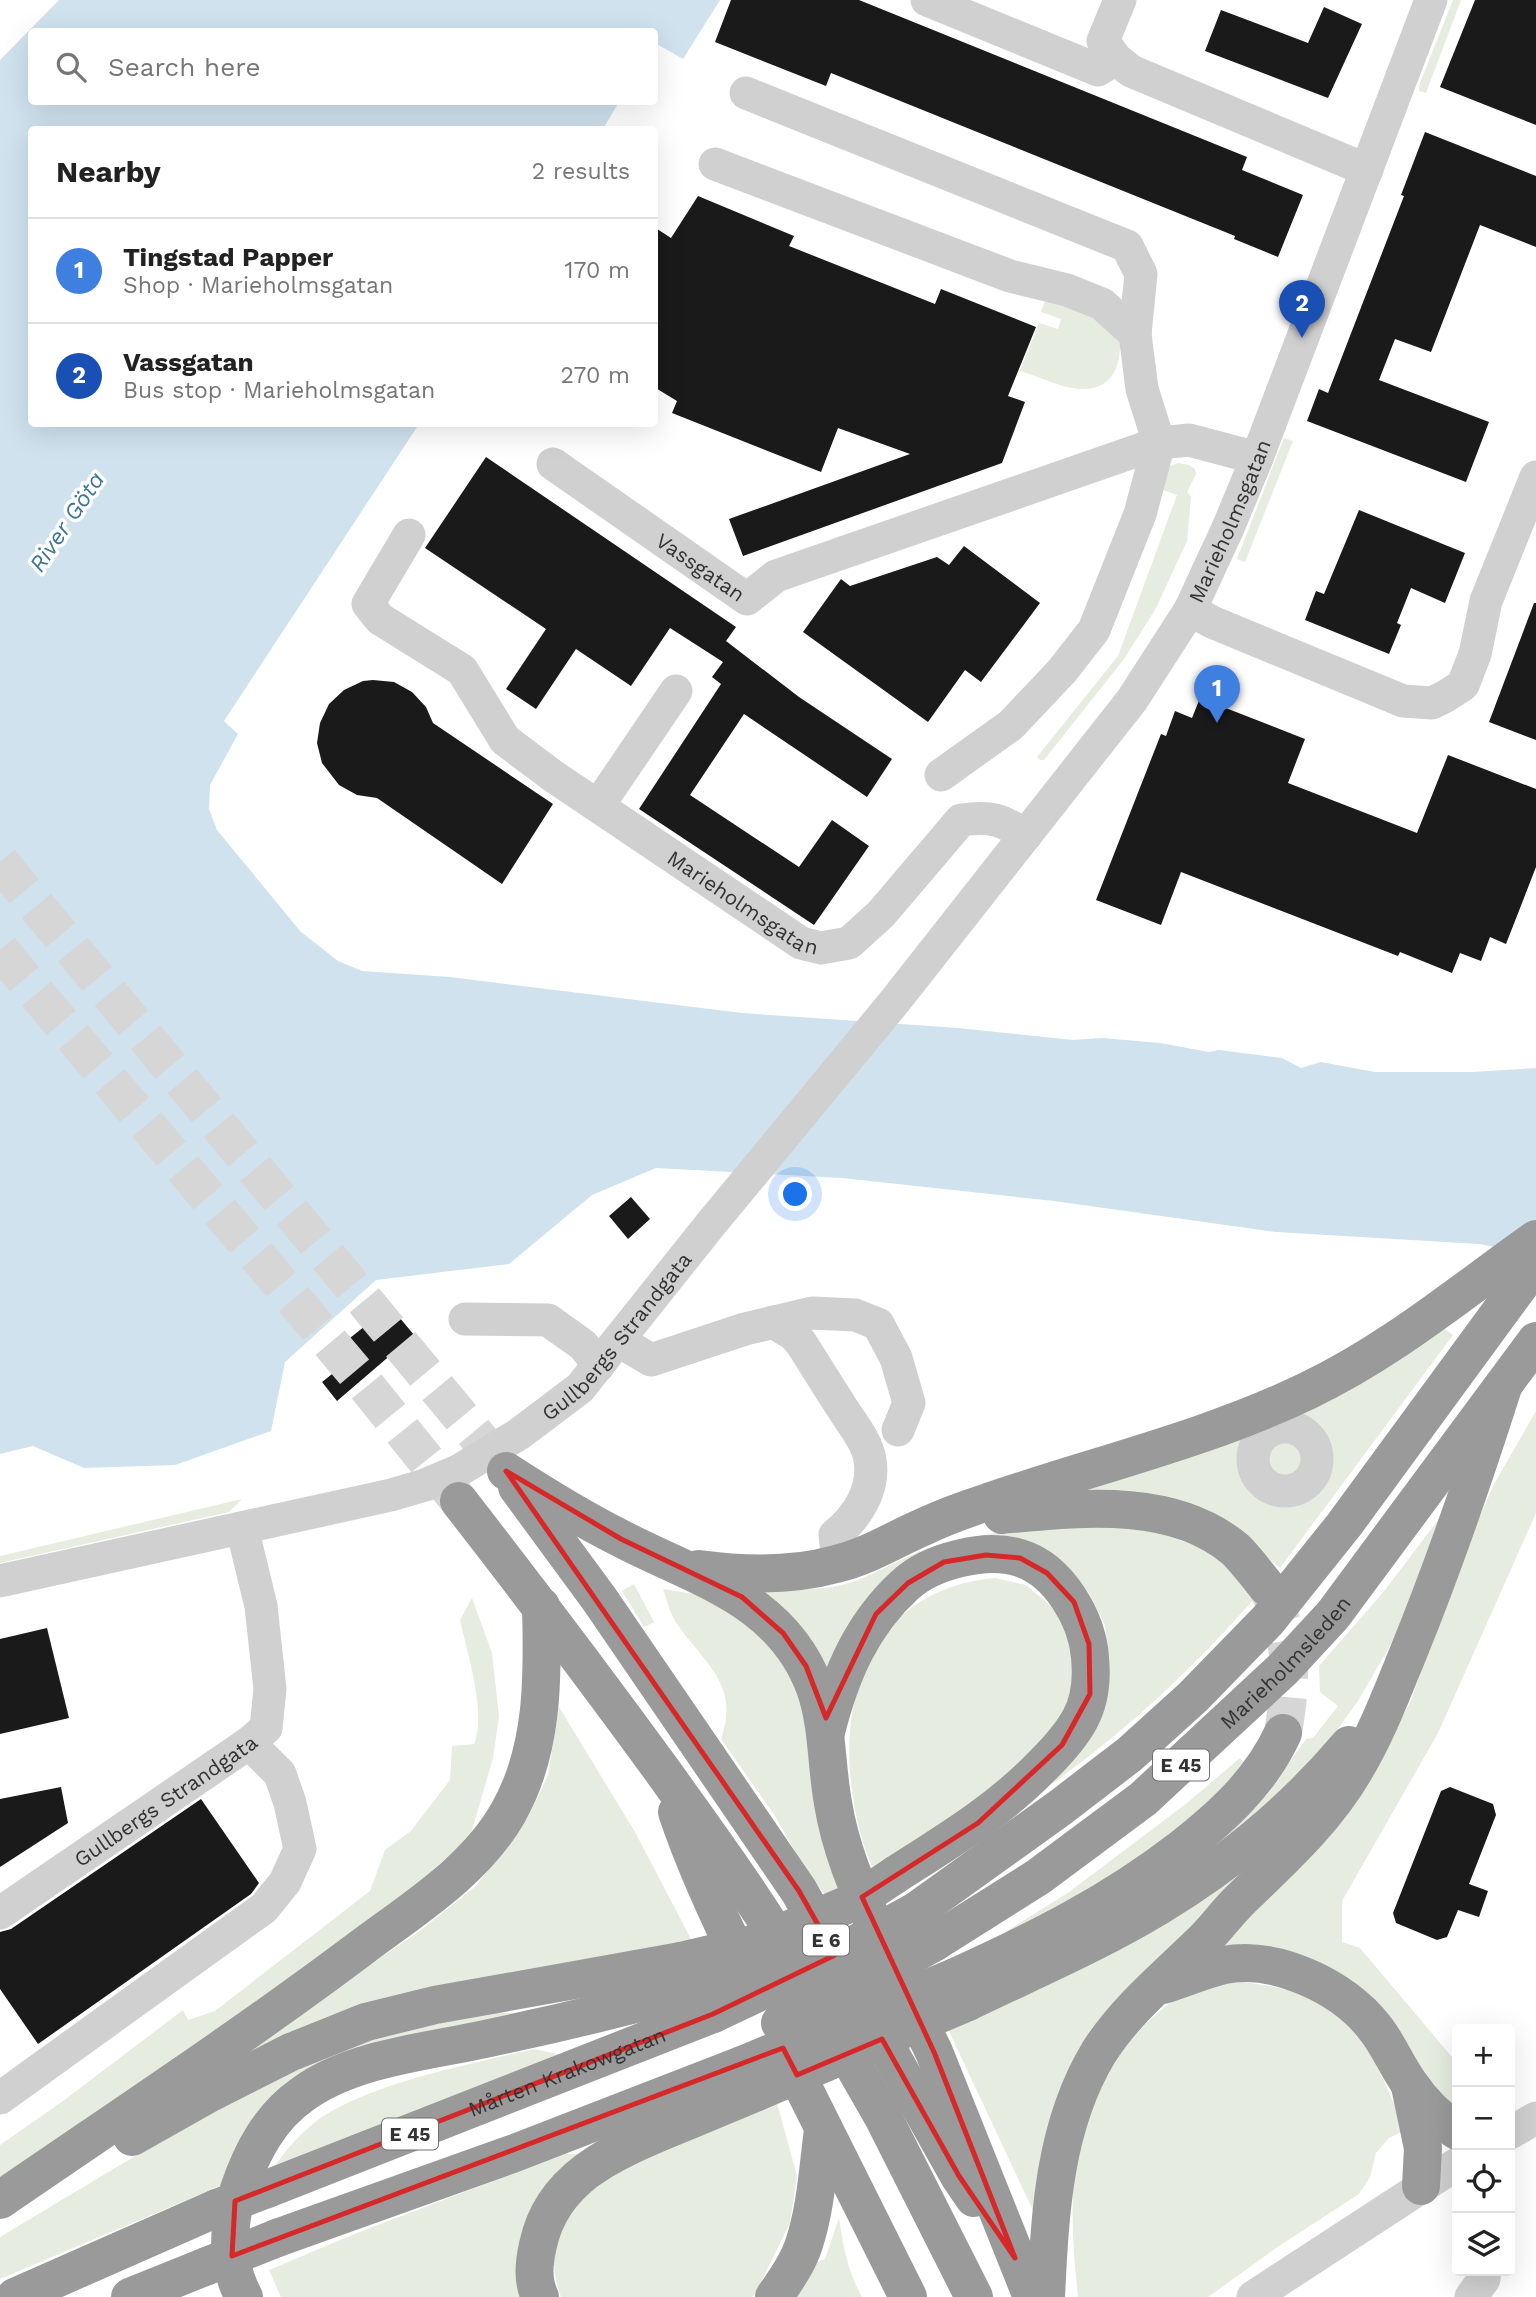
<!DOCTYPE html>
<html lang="en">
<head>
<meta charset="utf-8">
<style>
	body { margin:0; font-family:"Work Sans",sans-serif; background:#f2f2f2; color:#222 }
	.controls { position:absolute; right:21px; bottom:21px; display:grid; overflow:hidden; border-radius:7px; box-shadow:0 7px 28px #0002 }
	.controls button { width:63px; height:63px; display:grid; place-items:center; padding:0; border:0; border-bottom:2px solid #e0e0e0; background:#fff; color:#222; font:35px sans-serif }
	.you { position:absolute; left:796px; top:1195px; width:24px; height:24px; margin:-18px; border:5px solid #fff; border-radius:50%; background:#1a73e8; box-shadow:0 0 0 10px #1a73e833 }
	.badge { display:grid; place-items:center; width:46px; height:46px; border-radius:50%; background:#e63946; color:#fff; font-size:23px; font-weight:700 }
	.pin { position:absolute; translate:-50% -58px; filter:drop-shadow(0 2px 4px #0008) }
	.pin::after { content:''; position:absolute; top:37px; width:24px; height:21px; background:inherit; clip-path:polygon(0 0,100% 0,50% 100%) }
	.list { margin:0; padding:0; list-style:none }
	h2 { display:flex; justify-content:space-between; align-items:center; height:91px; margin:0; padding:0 28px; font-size:30px }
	h2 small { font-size:23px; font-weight:400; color:#767676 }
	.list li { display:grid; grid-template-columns:46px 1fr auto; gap:21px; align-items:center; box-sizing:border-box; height:105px; padding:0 28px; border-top:2px solid #e0e0e0 }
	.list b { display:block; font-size:26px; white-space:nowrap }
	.list p { margin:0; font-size:23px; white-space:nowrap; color:#767676 }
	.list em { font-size:23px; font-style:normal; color:#767676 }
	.icon { flex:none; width:38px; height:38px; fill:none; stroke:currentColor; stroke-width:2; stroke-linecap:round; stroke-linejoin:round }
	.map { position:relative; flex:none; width:1536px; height:2297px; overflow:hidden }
	.search { position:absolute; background:#fff; box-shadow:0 7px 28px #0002; left:28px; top:28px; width:630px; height:77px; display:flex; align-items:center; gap:18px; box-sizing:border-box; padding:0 24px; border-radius:7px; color:#767676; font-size:26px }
	.panel { position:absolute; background:#fff; box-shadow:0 7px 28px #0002; left:28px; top:126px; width:630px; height:301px; border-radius:7px }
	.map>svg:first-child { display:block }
	.green { fill:#e6ecdf }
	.water { fill:#cfe2ee }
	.building { fill:#1a1a1a }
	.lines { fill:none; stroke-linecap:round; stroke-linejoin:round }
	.highway-tunnel { stroke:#d6d6d6; stroke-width:38; stroke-dasharray:38 19; stroke-linecap:butt }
	.minor { stroke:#d0d0d0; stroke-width:33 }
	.highway { stroke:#9a9a9a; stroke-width:38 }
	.highway-bridge { stroke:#9a9a9a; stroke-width:38 }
	.marked { fill:none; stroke:#d62828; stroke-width:5; stroke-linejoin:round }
	.labels { text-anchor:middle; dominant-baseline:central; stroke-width:7; stroke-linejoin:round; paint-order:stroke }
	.shield { fill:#fff; stroke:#707070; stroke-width:2 }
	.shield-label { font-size:19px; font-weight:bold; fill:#333 }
	.street-label { font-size:21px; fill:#333; stroke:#fff }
	.water-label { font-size:23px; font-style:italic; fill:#3f7597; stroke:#fff }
</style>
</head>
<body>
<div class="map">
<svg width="1536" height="2297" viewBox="0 0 1536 2297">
	<rect width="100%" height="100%" fill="#fff"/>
	<!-- green -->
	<g class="green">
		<path d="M 1453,0 L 1461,0 L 1426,93 L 1419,91 L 1420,83 Z"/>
		<path d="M 1058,292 L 1119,334 C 1124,367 1110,395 1072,388 C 1055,385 1037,376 1020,371 L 1039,323 L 1058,329 L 1061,319 L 1041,312 L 1047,295 Z"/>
		<path d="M 1284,438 L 1293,441 L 1245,562 L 1237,559 Z"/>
		<path d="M 1178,463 L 1189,465 L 1195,469 L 1196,474 L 1187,492 L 1191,497 L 1187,541 L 1156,608 L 1124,659 L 1044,760 L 1040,760 L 1037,757 L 1118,656 L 1177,495 L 1160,489 L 1168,467 Z"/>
		<path d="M 1442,1327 L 1453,1335 L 1280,1568 L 1207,1510 L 1160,1500 L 1062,1495 Z"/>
		<path d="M 1536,1411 L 1536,1513 L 1438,1733 L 1342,1901 L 1342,1942 L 1360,1948 L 1457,2063 L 1457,2103 L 1447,2108 L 1285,1955 L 1223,1945 L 1368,1777 L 1411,1701 L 1456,1570 L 1494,1484 Z"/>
		<path d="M 242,1499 L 229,1512 L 0,1563 L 0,1556 Z"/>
		<path d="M 1448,1507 L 1395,1637 L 1358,1701 L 1324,1748 L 1239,1833 L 1180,1871 L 1281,1774 L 1306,1739 L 1313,1738 L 1338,1706 L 1320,1692 L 1319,1666 L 1385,1590 Z"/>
		<path d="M 1090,1525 L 1147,1529 L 1211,1551 L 1255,1598 C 1194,1668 1127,1730 1052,1784 L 1044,1779 L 1103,1698 L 1110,1664 L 1105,1625 L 1089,1593 L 1069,1571 L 942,1553 L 828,1690 L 752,1585 C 783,1591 827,1592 858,1580 C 885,1569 912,1552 941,1544 C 990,1531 1040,1528 1090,1525 Z"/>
		<path d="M 995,1578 L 1026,1585 L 1056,1610 L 1073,1642 L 1070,1712 L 986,1797 L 873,1868 C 862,1845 857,1822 853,1797 C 836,1690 876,1589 995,1578 Z"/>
		<path d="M 634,1584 L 654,1622 L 644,1627 L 622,1591 Z"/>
		<path d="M 663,1589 L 701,1595 L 774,1644 L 802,1700 L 840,1887 L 825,1895 L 805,1869 L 775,1816 L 721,1739 C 740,1685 706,1665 677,1624 C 670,1614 667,1600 663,1589 Z"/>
		<path d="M 472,1598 L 492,1653 L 499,1716 L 493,1758 L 470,1837 L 355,1939 L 0,2184 L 0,2145 L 63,2101 L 183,2010 L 188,2020 L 215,2011 L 370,1891 L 385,1850 L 411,1831 L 450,1780 L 452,1746 L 474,1744 C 487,1714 467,1652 460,1620 Z"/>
		<path d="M 559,1707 L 635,1832 L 692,1941 L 642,1954 L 151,2111 L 417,1933 L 476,1886 L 529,1815 L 548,1775 Z"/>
		<path d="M 1240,1758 L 1245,1764 L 1210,1804 L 1105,1885 L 999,1936 L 1069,1892 L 1187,1803 Z"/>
		<path d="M 1262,1854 L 1114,2010 L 1036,2217 L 947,2027 Z"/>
		<path d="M 1243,1982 C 1273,1986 1312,1992 1336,2012 C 1370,2042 1388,2089 1405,2130 L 1389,2138 L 1376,2153 L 1370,2177 L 1359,2194 L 1279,2246 L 1208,2297 L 1078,2297 C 1067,2197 1066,2108 1140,2030 C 1156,2013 1173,1998 1196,1989 C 1210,1984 1228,1984 1243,1982 Z"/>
		<path d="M 484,2010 L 516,2014 L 366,2050 L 222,2185 L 0,2279 L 0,2237 L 215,2108 L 353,2043 Z"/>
		<path d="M 534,2049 L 571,2057 L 274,2167 C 286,2150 298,2136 314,2123 C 364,2084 472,2064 534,2049 Z"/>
		<path d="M 777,2103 L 797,2176 L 790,2223 L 755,2294 L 752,2297 L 561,2297 C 551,2269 551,2246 566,2219 C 592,2171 725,2123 777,2103 Z"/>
		<path d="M 564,2154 L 587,2154 L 527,2297 L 281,2297 L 269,2270 L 357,2233 Z"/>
		<path d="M 839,2218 C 843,2245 848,2273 862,2297 L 792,2297 L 812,2264 L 825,2259 Z"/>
	</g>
	<!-- water -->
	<path class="water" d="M 59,0 L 720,0 L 683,59 L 655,43 L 654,32 L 32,32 L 32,102 L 619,102 L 603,129 L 32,130 L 32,424 L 419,424 L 224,721 L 238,734 L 210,785 L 209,809 L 217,830 L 301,932 L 338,961 L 362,971 L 450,977 L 742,1013 L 958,1028 L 1073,1040 L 1102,1038 L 1160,1043 L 1209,1052 L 1219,1050 L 1282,1058 L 1301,1068 L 1321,1062 L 1375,1072 L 1472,1072 L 1536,1068 L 1536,1255 L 1479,1244 L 1276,1232 L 1054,1201 L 842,1178 L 656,1168 L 592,1195 L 509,1264 L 376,1280 L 285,1362 L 271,1431 L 175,1465 L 84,1468 L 33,1446 L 0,1454 L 0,60 Z"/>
	<!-- building -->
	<g class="building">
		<path d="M 731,0 L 859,0 L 1247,157 L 1242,170 L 1303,195 L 1278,257 L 1234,239 L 1235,236 L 831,73 L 826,86 L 715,42 Z"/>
		<path d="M 1475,0 L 1536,0 L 1536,125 L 1440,87 Z"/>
		<path d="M 1324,7 L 1362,24 L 1328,98 L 1205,51 L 1221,10 L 1308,43 Z"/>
		<path d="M 1425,132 L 1536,176 L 1536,247 L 1480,225 L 1431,352 L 1395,339 L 1379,380 L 1489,422 L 1466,482 L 1307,421 L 1319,389 L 1328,393 L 1404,196 L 1401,195 Z"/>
		<path d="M 698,196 L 794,236 L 789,246 L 935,304 L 941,289 L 1036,327 L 1008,396 L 1025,402 L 1002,463 L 743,556 L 729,519 L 910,454 L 838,428 L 821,472 L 672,413 L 677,401 L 654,387 L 654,227 L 671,238 Z"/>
		<path d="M 486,457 L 736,627 L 726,641 L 799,697 L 892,759 L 867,797 L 744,714 L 690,795 L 799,867 L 832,820 L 869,846 L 814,925 L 639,809 L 721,684 L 712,677 L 723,662 L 670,628 L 631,686 L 576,649 L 536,709 L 506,689 L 546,629 L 425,548 Z"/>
		<path d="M 1359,510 L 1465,553 L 1445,603 L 1411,588 L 1397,623 L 1401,625 L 1389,654 L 1305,620 L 1316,591 L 1324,594 Z"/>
		<path d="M 964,546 L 1040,603 L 981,682 L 965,670 L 928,722 L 803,632 L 841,579 L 850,586 L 937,557 L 949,565 Z"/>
		<path d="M 1534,603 L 1536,603 L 1536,740 L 1489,722 Z"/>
		<path d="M 373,680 L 394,682 L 412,692 L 426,707 L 433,723 L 553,804 L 502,884 L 377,798 L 357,795 L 339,785 L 322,763 L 317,743 L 320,723 L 329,704 L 344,690 L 363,681 Z"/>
		<path d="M 1200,698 L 1305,739 L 1288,783 L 1417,833 L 1448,755 L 1536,789 L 1536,867 L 1506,944 L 1490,937 L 1481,961 L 1460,953 L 1452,973 L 1400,952 L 1398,956 L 1181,872 L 1161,925 L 1096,900 L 1161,734 L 1166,736 L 1175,711 L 1192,718 Z"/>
		<path d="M 631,1197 L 650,1219 L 628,1239 L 609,1216 Z"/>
		<path d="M 390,1306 L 414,1335 L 337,1401 L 322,1382 L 346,1363 L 335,1350 Z"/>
		<path d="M 47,1628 L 69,1718 L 0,1734 L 0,1639 Z"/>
		<path d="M 61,1787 L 68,1823 L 0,1867 L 0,1799 Z"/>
		<path d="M 1450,1787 L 1493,1804 L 1496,1815 L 1469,1884 L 1488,1891 L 1479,1917 L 1458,1910 L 1447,1937 L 1437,1940 L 1396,1923 L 1393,1913 L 1441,1791 Z"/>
		<path d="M 201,1799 L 259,1883 L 251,1894 L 38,2044 L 0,1989 L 0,1932 L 11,1929 Z"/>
	</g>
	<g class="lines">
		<!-- highway-tunnel -->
		<g class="highway-tunnel">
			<path d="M 0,862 L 506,1471"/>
			<path d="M 0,950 L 359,1377 L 459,1501"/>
			<path d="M 1267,1587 C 1294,1639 1292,1678 1283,1733"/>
		</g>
		<!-- minor -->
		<g class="minor">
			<path d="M 927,0 L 1098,70 L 1116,59"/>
			<path d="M 1120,0 L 1103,41 L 1116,59 L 1131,71 L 1367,170"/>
			<path d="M 746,93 L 1127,246 L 1141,274 L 1135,334"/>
			<path d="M 715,164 L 1010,276 L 1067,290 L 1102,304 L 1135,334 L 1142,389 L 1159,443 L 1140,514 L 1094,630 L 1062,671 L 1011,725 L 941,775"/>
			<path id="s1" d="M 553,464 L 747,599 L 776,576 L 1159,443 L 1189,440 L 1257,458"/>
			<path id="s2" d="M 409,535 L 368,604 L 380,619 L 462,670 L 505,740 L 553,776 L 801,943 L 821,948 L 849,943 L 881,914 L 961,820 C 991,816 1000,819 1026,835"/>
			<path d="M 1190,610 L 1212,622 L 1403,701 L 1432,703 L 1446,696 L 1463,685 L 1475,654 L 1486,601 L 1536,477"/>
			<path d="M 598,806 L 676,691"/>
			<path d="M 465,1319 L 548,1320 L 583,1345 L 599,1365"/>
			<path d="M 773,1322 L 793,1334 L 801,1343 C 814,1363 826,1383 839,1403 C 849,1420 867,1440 870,1460 C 875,1490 857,1517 835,1535 L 838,1564"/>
			<path d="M 619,1341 L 651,1360 L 745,1329 L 812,1313 L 855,1315 L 878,1324 L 896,1358 L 909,1403 L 898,1430"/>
			<circle cx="1285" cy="1459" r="32"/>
			<path id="s3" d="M 0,1581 L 391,1495 L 425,1485 L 458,1471 L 519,1434 L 580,1388 L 710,1225 L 895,1001 L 1132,700 L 1190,610 L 1228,528 L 1257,458 L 1431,0"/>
			<path id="s4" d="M 0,1913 L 249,1743 L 266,1728 L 270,1689 L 261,1606 L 242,1528"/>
			<path d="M 0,2098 L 264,1908 L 285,1882 L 300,1849 L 290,1803 L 280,1774 L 249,1743"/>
			<path d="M 1510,2133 L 1536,2118"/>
			<path d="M 1253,2297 L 1457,2164"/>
			<path d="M 1471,2297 L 1484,2279 L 1485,2271"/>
		</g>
		<!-- highway -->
		<g class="highway">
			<path d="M 506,1471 C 543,1495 580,1518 620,1538 C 696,1578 782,1598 815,1688 C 828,1725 826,1765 833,1803 C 840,1847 857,1888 876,1928"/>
			<path d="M 517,1487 L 600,1600 L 799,1891 L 959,2176 L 974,2198"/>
			<path d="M 459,1501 C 529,1591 597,1681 664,1773 C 709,1836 754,1897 793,1963"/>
			<path d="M 1002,1515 C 1078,1508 1173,1496 1236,1550 C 1247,1561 1257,1575 1267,1587"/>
			<path d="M 699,1569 C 743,1575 793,1576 836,1564 C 867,1557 895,1539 923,1527 C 944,1517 966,1509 988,1502 C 1095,1465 1205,1440 1307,1391 C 1391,1351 1461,1292 1536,1239"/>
			<path d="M 826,1732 C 840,1676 861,1625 905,1585 C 931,1561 986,1547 1020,1558 C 1059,1570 1087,1619 1090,1657 C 1092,1678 1091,1699 1080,1719 C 1071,1736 1057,1751 1044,1764 C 1000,1810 948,1841 895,1875"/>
			<path d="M 677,1812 C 696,1869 722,1924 749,1978"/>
			<path d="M 916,1911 L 1061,1807 L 1130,1754 L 1193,1697 L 1268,1620 L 1344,1525 L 1536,1263"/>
			<path id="s5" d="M 935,1942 L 1038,1877 L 1143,1799 L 1283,1669 L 1333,1615 L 1536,1341"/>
			<path d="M 955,1977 C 1037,1940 1111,1903 1182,1848 C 1223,1816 1261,1781 1283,1733"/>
			<path d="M 1163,1985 C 1183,1979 1203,1970 1224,1965 C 1276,1955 1344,1987 1375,2028 C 1388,2044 1396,2065 1409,2083 C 1421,2101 1439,2119 1457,2131"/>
			<path d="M 905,1992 L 934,2052 L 1032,2297"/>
			<path d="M 968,2002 C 1032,1971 1098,1943 1159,1906 C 1230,1863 1295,1809 1349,1745"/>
			<path d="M 831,2026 L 883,2117 L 974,2297"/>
			<path d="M 782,2045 L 908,2297"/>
			<path d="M 1410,2086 L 1423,2148 L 1421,2186"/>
			<path d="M 132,2137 L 210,2093 L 291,2052 L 366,2022 L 435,2005 L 681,1961"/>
			<path id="s6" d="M 267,2189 L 713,2014"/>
			<path d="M 0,2200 C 121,2117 244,2036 361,1948 C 413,1909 475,1871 508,1813 C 544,1750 543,1676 541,1606"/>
			<path d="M 277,2238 L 512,2154 L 742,2065"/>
			<path d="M 15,2297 L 217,2208"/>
			<path d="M 130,2297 L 207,2266"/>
			<path d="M 244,2297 C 226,2265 227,2223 239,2189 C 252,2151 270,2117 303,2094 C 353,2058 426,2052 485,2039 C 556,2024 627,2007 697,1988"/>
			<path d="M 540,2297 C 532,2280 534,2263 538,2245 C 552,2178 611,2153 668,2129 C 698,2117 728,2104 757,2092"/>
			<path d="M 774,2297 C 785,2281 798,2263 804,2244 C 816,2208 818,2167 823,2130"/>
			<path d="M 1046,2297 C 1050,2213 1054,2126 1099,2052 C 1125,2011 1165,1978 1200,1944 C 1214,1931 1225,1915 1239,1901 C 1281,1860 1324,1822 1354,1771 C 1376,1735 1391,1695 1407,1656 C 1443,1568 1474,1478 1503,1387"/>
		</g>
		<!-- highway-bridge -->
		<g class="highway-bridge">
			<path d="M 681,1961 L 757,1943 L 856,1901 L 895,1875"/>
			<path d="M 697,1988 L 780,1960"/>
			<path d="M 713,2014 L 819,1964 L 916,1911"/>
			<path d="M 780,2023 L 837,1996 L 935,1942"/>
			<path d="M 742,2065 L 955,1977"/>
			<path d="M 757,2092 L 968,2002"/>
			<path d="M 217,2208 L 267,2189"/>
			<path d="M 207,2266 L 277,2238"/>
		</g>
	</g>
	<!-- marked area -->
	<path class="marked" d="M 506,1471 L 621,1539 L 742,1597 L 783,1633 L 806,1666 L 826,1718 L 876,1614 L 908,1583 L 944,1562 L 986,1555 L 1020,1558 L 1047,1573 L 1074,1602 L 1089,1644 L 1090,1694 L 1062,1745 L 978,1823 L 862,1897 L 934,2052 L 1015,2258 L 959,2176 L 882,2039 L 797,2075 L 783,2048 L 232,2256 L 235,2201 L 713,2014 L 835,1955 L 799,1891 Z"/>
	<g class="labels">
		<!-- shield labels -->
		<g class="shield">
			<rect x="1153" y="1749.5" width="56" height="31" rx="5"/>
			<rect x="803" y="1924.5" width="46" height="31" rx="5"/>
			<rect x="382" y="2118.5" width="56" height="31" rx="5"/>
		</g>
		<g class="shield-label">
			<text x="1181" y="1765">E 45</text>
			<text x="826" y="1940">E 6</text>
			<text x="410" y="2134">E 45</text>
		</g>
		<!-- street labels -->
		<g class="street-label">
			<text stroke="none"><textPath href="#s3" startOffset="1706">Marieholmsgatan</textPath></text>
			<text stroke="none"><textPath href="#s1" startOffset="180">Vassgatan</textPath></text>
			<text stroke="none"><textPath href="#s2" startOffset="567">Marieholmsgatan</textPath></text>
			<text stroke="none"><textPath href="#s3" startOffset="682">Gullbergs Strandgata</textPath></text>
			<text stroke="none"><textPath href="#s5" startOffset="450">Marieholmsleden</textPath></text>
			<text stroke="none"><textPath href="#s4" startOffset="200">Gullbergs Strandgata</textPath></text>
			<text stroke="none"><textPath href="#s6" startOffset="322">Mårten Krakowgatan</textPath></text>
		</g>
		<!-- water labels -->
		<g class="water-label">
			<text transform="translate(67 522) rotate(-56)">River Göta</text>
		</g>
	</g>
</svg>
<div class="controls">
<button>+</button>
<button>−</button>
<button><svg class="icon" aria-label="locate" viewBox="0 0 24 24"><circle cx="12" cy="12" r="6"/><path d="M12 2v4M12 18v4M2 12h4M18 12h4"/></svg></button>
<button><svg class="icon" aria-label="layers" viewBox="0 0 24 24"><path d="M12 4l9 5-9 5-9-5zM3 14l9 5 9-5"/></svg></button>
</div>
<div class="you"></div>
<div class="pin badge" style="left:1217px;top:723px;background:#3f7fe0">1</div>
<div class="pin badge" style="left:1302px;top:338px;background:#1a4fb4">2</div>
<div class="search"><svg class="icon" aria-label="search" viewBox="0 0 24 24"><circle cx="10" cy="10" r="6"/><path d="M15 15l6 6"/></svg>Search here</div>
<section class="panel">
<h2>Nearby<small>2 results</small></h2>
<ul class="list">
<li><span class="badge" style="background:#3f7fe0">1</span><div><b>Tingstad Papper</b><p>Shop · Marieholmsgatan</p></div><em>170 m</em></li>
<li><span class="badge" style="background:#1a4fb4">2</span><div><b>Vassgatan</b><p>Bus stop · Marieholmsgatan</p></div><em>270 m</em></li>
</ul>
</section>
</div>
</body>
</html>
